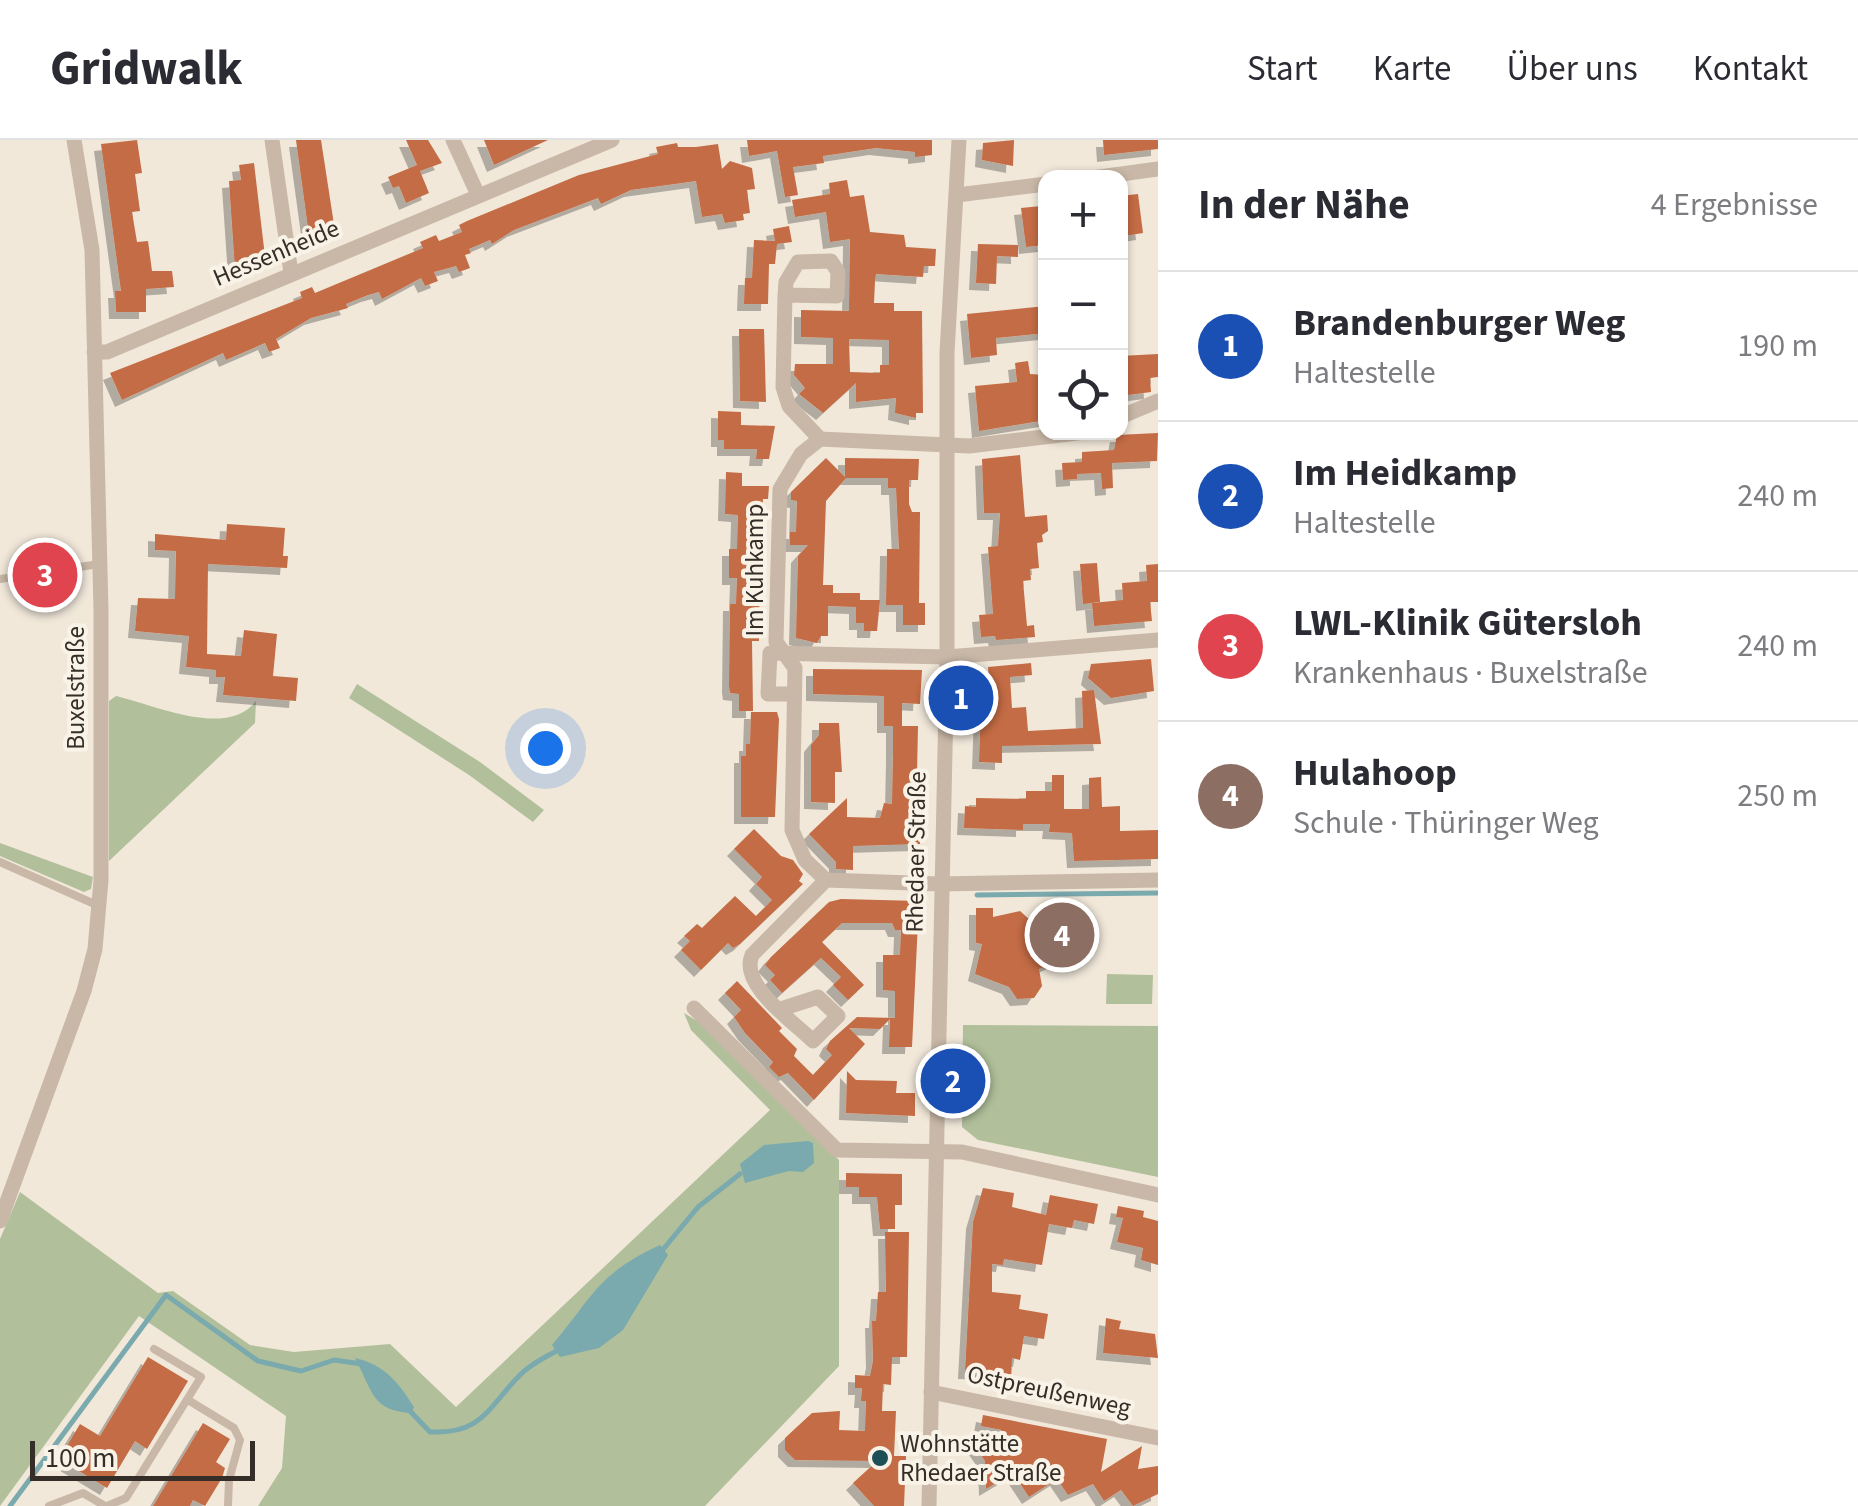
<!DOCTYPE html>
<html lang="de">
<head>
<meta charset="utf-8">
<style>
	body { margin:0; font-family:"Source Sans 3",sans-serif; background:#f7f7f7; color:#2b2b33 }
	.controls { position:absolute; right:30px; top:30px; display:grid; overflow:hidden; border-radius:20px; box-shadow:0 2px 8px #0004 }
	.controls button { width:90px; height:90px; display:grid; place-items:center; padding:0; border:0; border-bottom:2px solid #e1e1e2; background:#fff; color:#2b2b33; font:50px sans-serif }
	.scale { position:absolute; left:30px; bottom:25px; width:225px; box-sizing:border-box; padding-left:10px; border:5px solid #352d27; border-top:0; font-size:28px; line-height:35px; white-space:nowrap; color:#352d27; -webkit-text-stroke:8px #f9f2e7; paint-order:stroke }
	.you { position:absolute; left:545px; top:608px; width:35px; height:35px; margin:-25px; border:8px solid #fff; border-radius:50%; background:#1a73e8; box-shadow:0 0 0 15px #1a73e833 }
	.badge { display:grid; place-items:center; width:65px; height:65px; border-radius:50%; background:#1d4f56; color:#fff; font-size:32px; font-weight:700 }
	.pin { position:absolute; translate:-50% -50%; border:5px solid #fff; box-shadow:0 2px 10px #0006 }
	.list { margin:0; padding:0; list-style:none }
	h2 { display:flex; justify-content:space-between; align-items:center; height:130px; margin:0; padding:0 40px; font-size:42px }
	h2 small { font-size:32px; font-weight:400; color:#7c7c81 }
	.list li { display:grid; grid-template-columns:65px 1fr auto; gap:30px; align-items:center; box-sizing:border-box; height:150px; padding:0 40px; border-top:2px solid #e1e1e2 }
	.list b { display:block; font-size:38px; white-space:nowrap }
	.list p { margin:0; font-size:32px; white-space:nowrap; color:#7c7c81 }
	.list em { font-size:32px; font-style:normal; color:#7c7c81 }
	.icon { flex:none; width:55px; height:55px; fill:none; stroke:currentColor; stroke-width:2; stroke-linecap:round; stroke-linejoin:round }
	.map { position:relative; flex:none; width:1158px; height:1366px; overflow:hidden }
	header { display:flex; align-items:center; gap:60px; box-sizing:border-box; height:140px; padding:0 50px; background:#fff; border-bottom:2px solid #e1e1e2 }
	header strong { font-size:48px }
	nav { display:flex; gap:55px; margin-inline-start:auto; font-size:35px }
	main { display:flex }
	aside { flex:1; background:#fff }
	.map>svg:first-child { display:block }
	.green { fill:#b1c09b }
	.water { fill:#7aa9ae }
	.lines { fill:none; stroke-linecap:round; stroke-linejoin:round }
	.stream { stroke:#7aa9ae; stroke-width:5 }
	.building { fill:#c46c45; fill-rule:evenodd; filter:url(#shadow) }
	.service { stroke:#c9b8a7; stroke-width:8 }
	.minor { stroke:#c9b8a7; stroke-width:15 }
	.poi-dot { fill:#1d4f56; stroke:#f9f2e7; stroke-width:4 }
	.labels { text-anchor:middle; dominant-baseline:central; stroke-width:8; stroke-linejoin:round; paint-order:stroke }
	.street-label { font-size:25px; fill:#352d27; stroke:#f9f2e7 }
	.poi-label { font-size:25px; fill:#352d27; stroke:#f9f2e7; text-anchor:start }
</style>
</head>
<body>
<header>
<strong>Gridwalk</strong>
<nav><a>Start</a><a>Karte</a><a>Über uns</a><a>Kontakt</a></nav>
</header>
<main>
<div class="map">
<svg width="1158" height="1366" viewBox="0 0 1158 1366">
	<defs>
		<filter id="shadow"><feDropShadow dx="-7" dy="7" stdDeviation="0" flood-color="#0004"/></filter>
	</defs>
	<rect width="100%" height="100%" fill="#f1e8da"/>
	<!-- green -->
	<g class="green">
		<path d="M 357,544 L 480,622 L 544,670 L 533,682 L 469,635 L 349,558 Z"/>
		<path d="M 116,556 C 155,565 227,599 256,561 L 255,583 L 109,721 L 109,561 Z"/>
		<path d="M 0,703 L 93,737 L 91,749 L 84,752 L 0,716 Z"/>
		<path d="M 1107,834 L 1153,835 L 1152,864 L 1106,864 Z"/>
		<path d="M 684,873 L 699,882 L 839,1020 L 839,1226 L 705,1366 L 258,1366 L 282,1328 L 286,1276 L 139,1176 L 0,1366 L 0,1099 L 20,1052 L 158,1153 L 173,1151 L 250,1205 L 294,1212 L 390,1204 L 456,1267 L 770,970 L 691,890 Z"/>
		<path d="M 963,885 L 1158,886 L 1158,1037 L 978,1000 L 962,987 Z"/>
	</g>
	<!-- water -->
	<g class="water">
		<path d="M 808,1001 L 813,1003 L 814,1023 L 803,1032 L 789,1031 L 745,1043 L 740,1024 L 764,1005 Z"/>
		<path d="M 660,1105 L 668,1115 L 623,1190 L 599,1208 L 560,1217 L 552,1205 C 593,1157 597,1134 660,1105 Z"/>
		<path d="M 355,1218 C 385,1225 398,1242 414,1267 L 411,1273 C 371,1271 372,1249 355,1218 Z"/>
	</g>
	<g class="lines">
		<!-- stream -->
		<g class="stream">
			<path d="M 977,755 L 1158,753"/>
			<path d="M 661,1112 L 698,1067 L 740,1034"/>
			<path d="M 408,1269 L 430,1292 C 482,1294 487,1269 519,1236 C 530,1224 546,1217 560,1209"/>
			<path d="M 10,1366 L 166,1155 L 258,1221 L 301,1231 L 334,1220 L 362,1224"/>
		</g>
	</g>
	<!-- building -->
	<g class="building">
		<path d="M 137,0 L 142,33 L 135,34 L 140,71 L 132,72 L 137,102 L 148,101 L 152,131 L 172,131 L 174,147 L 146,149 L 146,172 L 116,172 L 115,151 L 121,151 L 101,4 Z"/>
		<path d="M 296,0 L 321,0 L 335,91 L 323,93 L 324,99 L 312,101 L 309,95 Z"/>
		<path d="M 406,0 L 428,0 L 442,23 L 420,31 L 429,53 L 406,63 L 399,46 L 393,48 L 388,37 L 417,25 Z"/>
		<path d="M 484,0 L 548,0 L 494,25 Z"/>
		<path d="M 747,0 L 932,0 L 932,15 L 915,17 L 915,12 L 876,8 L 823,16 L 824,23 L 793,27 L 798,55 L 785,57 L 777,11 L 749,16 Z"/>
		<path d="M 1014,0 L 1013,26 L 982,20 L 983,3 Z"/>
		<path d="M 1103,0 L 1158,0 L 1158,9 L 1104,15 Z"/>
		<path d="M 677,3 L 678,7 L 696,7 L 718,4 L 722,29 L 730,21 L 752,28 L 755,49 L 747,50 L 750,73 L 743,74 L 744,80 L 725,83 L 722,74 L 702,77 L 696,41 L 631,50 L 601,64 L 598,58 L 514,90 L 492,104 L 490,100 L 469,109 L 471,113 L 465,115 L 470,128 L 459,132 L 456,126 L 434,132 L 438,141 L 425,146 L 421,138 L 382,159 L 379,152 L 368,155 L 346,164 L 348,168 L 311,178 L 276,199 L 280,208 L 269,212 L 265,203 L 226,220 L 223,213 L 122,260 L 110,233 L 302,158 L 300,152 L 312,147 L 315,153 L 423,108 L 420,102 L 436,95 L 439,101 L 462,92 L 459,85 L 467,81 L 579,35 L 658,14 L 656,7 Z"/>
		<path d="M 254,23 L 266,125 L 235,129 L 229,41 L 241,40 L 239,25 Z"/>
		<path d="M 847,40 L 850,57 L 864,55 L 870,92 L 904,95 L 906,107 L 936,109 L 935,126 L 924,126 L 923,137 L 876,134 L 875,141 L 874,163 L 894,163 L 894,171 L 922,171 L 923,273 L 916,273 L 916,278 L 895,273 L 896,258 L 856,262 L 856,243 L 823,273 L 799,254 L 805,248 L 794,235 L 795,224 L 833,224 L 833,198 L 801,197 L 801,170 L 849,171 L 850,99 L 830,102 L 826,72 L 795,77 L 792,60 L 830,54 L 829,43 ZM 849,199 L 889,200 L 889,225 L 880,225 L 880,233 L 850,232 Z"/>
		<path d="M 1138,54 L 1143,93 L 1124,96 L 1120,56 Z"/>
		<path d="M 1041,66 L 1045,105 L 1026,107 L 1021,68 Z"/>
		<path d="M 789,86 L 792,102 L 777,104 L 775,124 L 769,124 L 768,164 L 744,164 L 745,138 L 752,138 L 754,100 L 775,101 L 773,89 Z"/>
		<path d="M 978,104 L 1018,105 L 1018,117 L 997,116 L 996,144 L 976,143 Z"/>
		<path d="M 1046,166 L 1046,193 L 996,198 L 997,215 L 971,218 L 967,174 Z"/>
		<path d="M 739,189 L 764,189 L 766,262 L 740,261 Z"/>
		<path d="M 1158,214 L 1158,237 L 1150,238 L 1151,252 L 1120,256 L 1120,216 Z"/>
		<path d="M 1028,221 L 1030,234 L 1046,235 L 1046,280 L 979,291 L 975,246 L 1017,242 L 1015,223 Z"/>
		<path d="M 718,271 L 741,272 L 741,285 L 775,286 L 769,319 L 756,319 L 757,309 L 724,309 L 724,300 L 718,300 Z"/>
		<path d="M 1158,293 L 1157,321 L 1112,323 L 1113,348 L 1102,349 L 1101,333 L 1077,334 L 1077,339 L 1063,340 L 1062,323 L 1082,322 L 1082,312 L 1114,310 L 1117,295 Z"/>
		<path d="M 1020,315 L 1025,377 L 1047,375 L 1048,391 L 1042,395 L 1043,402 L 1037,403 L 1039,428 L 1030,429 L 1031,440 L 1023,441 L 1027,486 L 1034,485 L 1035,497 L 996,500 L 995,496 L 981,497 L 979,475 L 993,474 L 988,407 L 998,406 L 1000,373 L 984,373 L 982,319 Z"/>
		<path d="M 826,318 L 845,337 L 845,318 L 919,319 L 918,340 L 909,340 L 909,364 L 912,372 L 920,372 L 919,463 L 925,463 L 925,485 L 903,485 L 903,465 L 886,465 L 887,409 L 899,409 L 896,348 L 888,348 L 888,338 L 846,338 L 826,361 L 823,445 L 833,445 L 833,453 L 860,453 L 860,460 L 880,460 L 877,491 L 864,491 L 864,483 L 856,483 L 856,467 L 828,466 L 828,496 L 821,496 L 817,503 L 796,498 L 798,416 L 808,405 L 790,405 L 790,392 L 796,392 L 797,361 L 791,360 L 791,352 Z"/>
		<path d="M 726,332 L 742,333 L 742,346 L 769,346 L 768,359 L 763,359 L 762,380 L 757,379 L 757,405 L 761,405 L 762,417 L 759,464 L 760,471 L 766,471 L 765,489 L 759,489 L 759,501 L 752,501 L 753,571 L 739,571 L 739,554 L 730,553 L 729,546 L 730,464 L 736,464 L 737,438 L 729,438 L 729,409 L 737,409 L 738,375 L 725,374 Z"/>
		<path d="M 227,384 L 285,388 L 283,416 L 288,416 L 287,428 L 208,424 L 207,514 L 241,516 L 244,490 L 277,494 L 273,536 L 298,538 L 296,561 L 223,555 L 225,537 L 216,537 L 216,530 L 186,527 L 189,496 L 135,491 L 138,458 L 175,459 L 176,411 L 155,410 L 155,394 L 226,400 Z"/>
		<path d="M 1097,423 L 1100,462 L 1083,464 L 1080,424 Z"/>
		<path d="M 1158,424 L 1158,462 L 1150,462 L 1152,481 L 1094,486 L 1092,463 L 1123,460 L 1122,443 L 1147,441 L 1146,425 Z"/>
		<path d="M 1151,519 L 1154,551 L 1111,558 L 1088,538 L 1091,524 Z"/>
		<path d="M 1031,523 L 1032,535 L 1010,537 L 1012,568 L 1026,567 L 1028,591 L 1083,588 L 1082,551 L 1094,550 L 1101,604 L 1002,606 L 1002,623 L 979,622 L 981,568 L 991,567 L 988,527 Z"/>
		<path d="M 813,529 L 922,530 L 920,564 L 902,563 L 902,586 L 918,586 L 916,683 L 920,683 L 920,704 L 853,706 L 853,730 L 836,729 L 836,722 L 809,694 L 847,658 L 847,677 L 880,678 L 884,663 L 892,664 L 893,615 L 893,586 L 884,586 L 884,556 L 813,554 Z"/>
		<path d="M 751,572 L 777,572 L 779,579 L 775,677 L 741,677 L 741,616 L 746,616 L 746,604 L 750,604 Z"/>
		<path d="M 819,583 L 839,583 L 842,632 L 835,632 L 835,663 L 811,662 L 811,605 L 819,595 Z"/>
		<path d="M 1052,635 L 1064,635 L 1064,669 L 1089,669 L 1089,638 L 1101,637 L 1102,667 L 1120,666 L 1120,691 L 1158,690 L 1158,719 L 1074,721 L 1072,693 L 1049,692 L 1050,684 L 1023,684 L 1023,690 L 964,688 L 965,666 L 976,667 L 976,658 L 1026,659 L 1026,651 L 1052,651 Z"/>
		<path d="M 754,689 L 781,716 L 793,720 L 803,734 L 799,741 L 803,744 L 740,804 L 733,808 L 728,803 L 701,830 L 681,810 L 690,801 L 684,796 L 697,784 L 702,788 L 735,756 L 756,776 L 772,760 L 756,744 L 762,737 L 734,709 Z"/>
		<path d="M 841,759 L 919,761 L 912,907 L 889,907 L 890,879 L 880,889 L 849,888 L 865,904 L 814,960 L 788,933 L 779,937 L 769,927 L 773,922 L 745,893 L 734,877 L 741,870 L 725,853 L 737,841 L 782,888 L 779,891 L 797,909 L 794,916 L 813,935 L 832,915 L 826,909 L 830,901 L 857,877 L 895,878 L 895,851 L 883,850 L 883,815 L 900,815 L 901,790 L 895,790 L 892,783 L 842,783 L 822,802 L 864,845 L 848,860 L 833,845 L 841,837 L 821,818 L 782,853 L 770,840 L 775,835 L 765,825 L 771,817 L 829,762 Z"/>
		<path d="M 976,768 L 993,768 L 993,777 L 1020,771 L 1030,780 L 1034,795 L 1048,794 L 1058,802 L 1056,821 L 1039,829 L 1042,846 L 1034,858 L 1017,859 L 1009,847 L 975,834 L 982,804 L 976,803 Z"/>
		<path d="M 847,931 L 856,940 L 897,941 L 896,953 L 915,953 L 915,976 L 846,973 Z"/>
		<path d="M 846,1033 L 902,1034 L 902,1065 L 895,1065 L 895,1089 L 880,1089 L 877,1057 L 859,1057 L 859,1047 L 846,1047 Z"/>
		<path d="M 983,1048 L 1014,1053 L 1012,1067 L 1046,1075 L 1050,1055 L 1098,1064 L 1094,1084 L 1074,1080 L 1072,1088 L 1049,1084 L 1042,1125 L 1004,1119 L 1003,1125 L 992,1124 L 992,1152 L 1021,1155 L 1019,1169 L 1048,1174 L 1044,1199 L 1024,1196 L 1020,1220 L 1012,1218 L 1011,1243 L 990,1239 L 990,1233 L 965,1232 L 973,1082 Z"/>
		<path d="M 1118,1066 L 1144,1071 L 1143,1077 L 1158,1081 L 1158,1125 L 1141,1120 L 1143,1108 L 1117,1102 L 1123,1078 L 1116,1077 Z"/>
		<path d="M 885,1092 L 909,1092 L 907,1217 L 892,1217 L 891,1245 L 883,1244 L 882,1271 L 896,1271 L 894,1316 L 906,1316 L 904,1366 L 874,1366 L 853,1343 L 877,1321 L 795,1320 L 785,1310 L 785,1298 L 812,1273 L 840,1271 L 839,1290 L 865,1291 L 866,1261 L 861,1261 L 862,1248 L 855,1248 L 855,1235 L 870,1236 L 873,1221 L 872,1181 L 876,1181 L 878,1152 L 886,1152 Z"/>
		<path d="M 1106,1178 L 1121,1181 L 1119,1189 L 1155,1194 L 1158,1218 L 1103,1213 Z"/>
		<path d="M 148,1217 L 188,1241 L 147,1309 L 135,1301 L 107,1348 L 59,1319 L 80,1284 L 100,1296 Z"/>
		<path d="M 983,1275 L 1107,1299 L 1101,1332 L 1142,1306 L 1138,1329 L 1158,1326 L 1158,1354 L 1133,1366 L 1121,1350 L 1104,1361 L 1093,1344 L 1068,1355 L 1057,1339 L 1029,1357 L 1013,1333 L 986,1349 L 985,1321 L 976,1308 L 1002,1290 L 981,1286 Z"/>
		<path d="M 203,1283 L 230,1299 L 216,1322 L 225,1328 L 222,1338 L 205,1366 L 193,1360 L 190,1366 L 153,1366 Z"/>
	</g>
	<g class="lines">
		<!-- service -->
		<g class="service">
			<path d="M 0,439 L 99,424"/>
			<path d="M 0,722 L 99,766"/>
			<path d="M 188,1260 L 234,1288 L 240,1300 L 229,1340 L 228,1366"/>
			<path d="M 49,1366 L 83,1353 L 105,1366"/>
			<path d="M 107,1366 L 126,1358 L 201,1237 L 154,1209"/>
		</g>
		<!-- minor -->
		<g class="minor">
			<path d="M 272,0 L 291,133"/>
			<path d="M 453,0 L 478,55"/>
			<path d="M 1092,38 L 1158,29"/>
			<path d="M 957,55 L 1046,44"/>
			<path d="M 785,155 L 837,156 L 838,132 L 831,121 L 798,122 L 786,142 L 785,155 L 783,247 L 789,266 L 820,299"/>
			<path d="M 94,212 L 107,212 L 612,0"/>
			<path d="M 1120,277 L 1158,261"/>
			<path d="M 1085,292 L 969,306 L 820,299 L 801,314 L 780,349 L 776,502 L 795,528 L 792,690 L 805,720 L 826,740 L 940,744 L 1158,740"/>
			<path d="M 794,554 L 768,554 L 770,513 L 947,517 L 1158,500"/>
			<path d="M 694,868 L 837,1010 L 962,1012 L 1158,1055"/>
			<path d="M 781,869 L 818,857 L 838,876 L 813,901 C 793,881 739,845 752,815 L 826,740"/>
			<path d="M 0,1081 L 84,851 L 95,809 L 101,740 L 101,470 L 92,110 L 74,0"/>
			<path d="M 931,1252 L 1158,1298"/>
			<path d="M 929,1366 L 947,517 L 947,213 L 959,0"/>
		</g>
	</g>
	<!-- markers -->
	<circle class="poi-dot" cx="880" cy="1318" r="10"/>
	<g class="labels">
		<!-- street labels -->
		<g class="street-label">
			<text transform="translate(276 113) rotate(-23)">Hessenheide</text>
			<text transform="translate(755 430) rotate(-90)">Im Kuhkamp</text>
			<text transform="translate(76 548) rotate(-90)">Buxelstraße</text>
			<text transform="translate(916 712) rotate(-89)">Rhedaer Straße</text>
			<text transform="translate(1049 1251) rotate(12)">Ostpreußenweg</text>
		</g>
		<!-- poi labels -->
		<g class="poi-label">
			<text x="900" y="1304">Wohnstätte<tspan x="900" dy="29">Rhedaer Straße</tspan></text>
		</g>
	</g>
</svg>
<div class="controls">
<button>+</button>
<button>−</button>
<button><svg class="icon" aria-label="locate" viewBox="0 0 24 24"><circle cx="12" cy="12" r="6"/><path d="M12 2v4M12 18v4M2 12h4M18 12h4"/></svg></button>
</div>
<div class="scale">100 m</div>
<div class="you"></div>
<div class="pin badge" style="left:961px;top:558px;background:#1a4fb4">1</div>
<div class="pin badge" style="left:953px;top:941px;background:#1a4fb4">2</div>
<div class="pin badge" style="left:45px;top:435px;background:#e0444e">3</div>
<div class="pin badge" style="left:1062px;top:795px;background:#8d6e63">4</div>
</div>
<aside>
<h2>In der Nähe<small>4 Ergebnisse</small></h2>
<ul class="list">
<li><span class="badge" style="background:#1a4fb4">1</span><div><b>Brandenburger Weg</b><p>Haltestelle</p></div><em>190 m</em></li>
<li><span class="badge" style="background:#1a4fb4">2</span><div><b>Im Heidkamp</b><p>Haltestelle</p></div><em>240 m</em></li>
<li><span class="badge" style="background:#e0444e">3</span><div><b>LWL-Klinik Gütersloh</b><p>Krankenhaus · Buxelstraße</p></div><em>240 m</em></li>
<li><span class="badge" style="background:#8d6e63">4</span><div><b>Hulahoop</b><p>Schule · Thüringer Weg</p></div><em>250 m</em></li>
</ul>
</aside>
</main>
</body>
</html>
